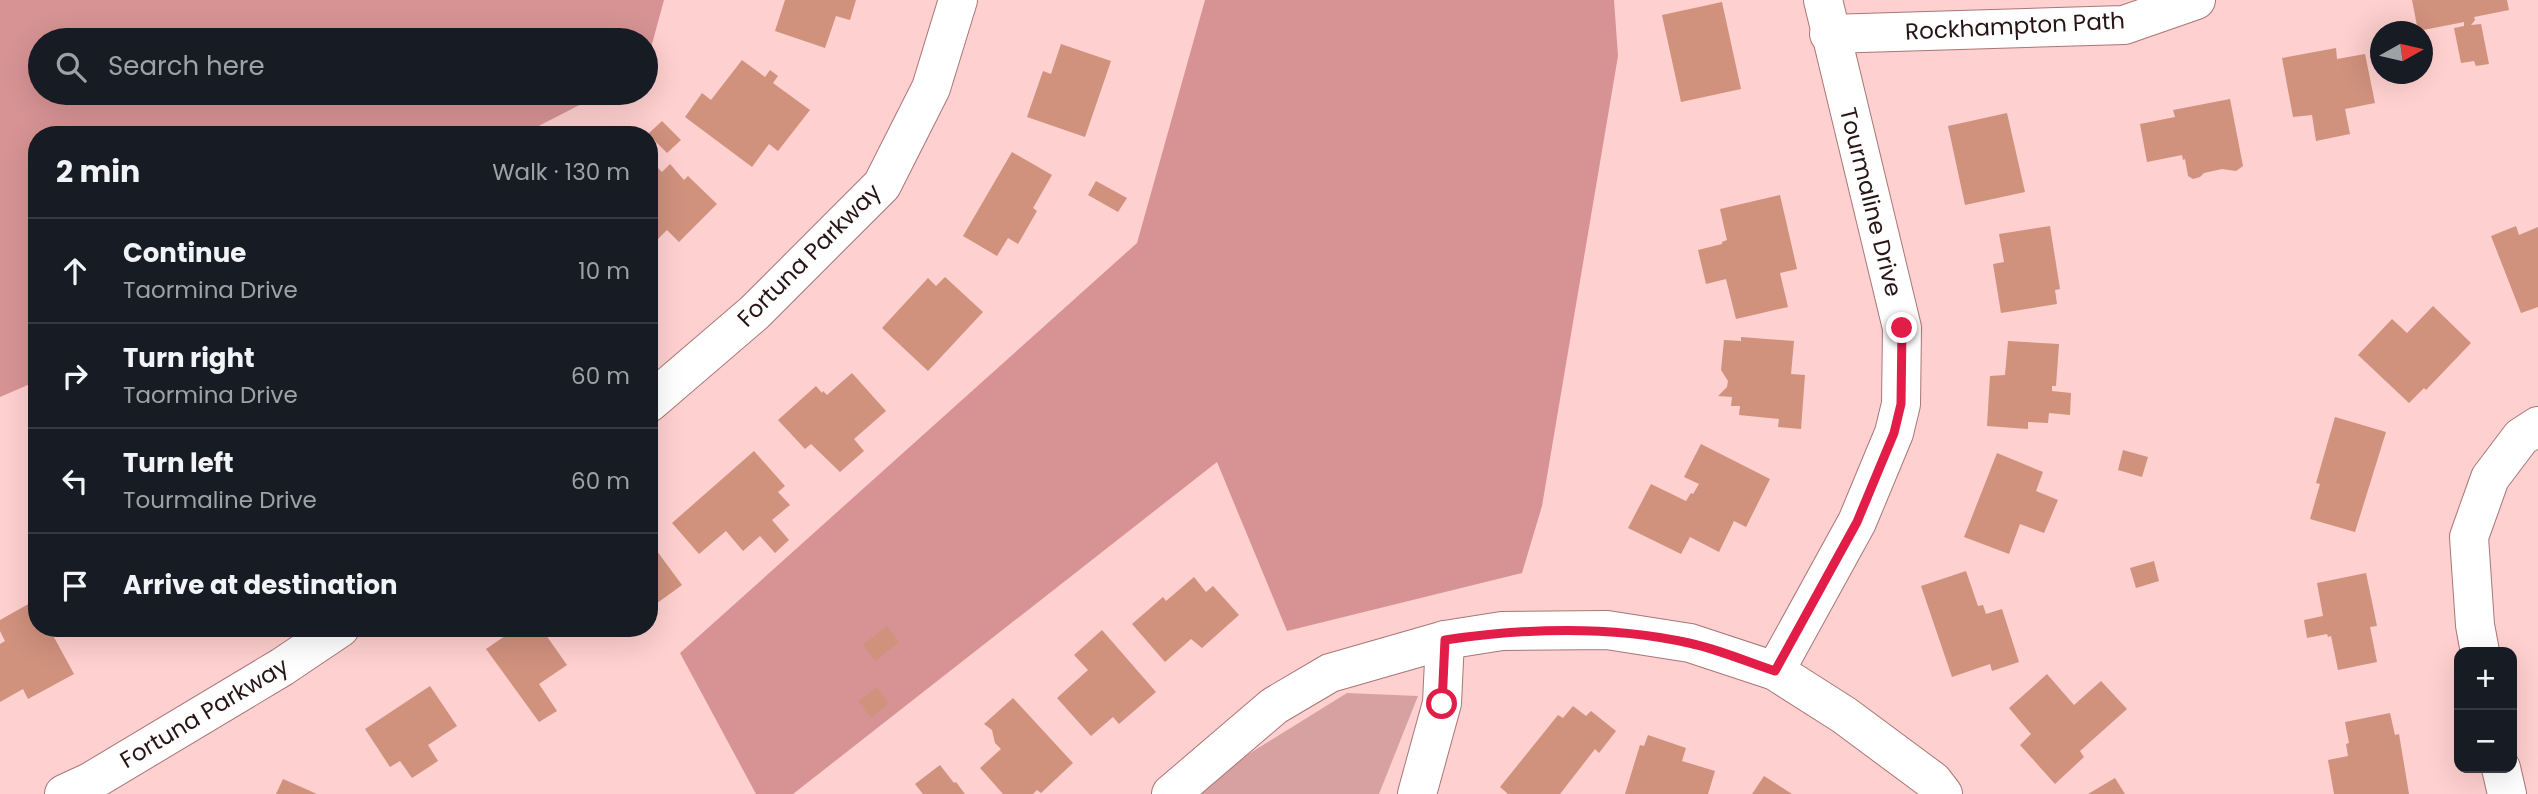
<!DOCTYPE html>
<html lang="en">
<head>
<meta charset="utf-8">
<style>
	body { margin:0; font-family:Poppins,sans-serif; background:#242831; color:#f1f3f6 }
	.controls { position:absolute; right:21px; bottom:21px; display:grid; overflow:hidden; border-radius:14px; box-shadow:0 7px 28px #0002 }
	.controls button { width:63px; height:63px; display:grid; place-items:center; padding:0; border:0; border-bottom:2px solid #363941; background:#171b24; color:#f1f3f6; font:35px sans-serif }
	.compass { position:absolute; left:2370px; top:21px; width:63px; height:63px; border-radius:50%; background:#171b24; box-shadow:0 7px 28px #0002; rotate:82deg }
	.stop { position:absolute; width:21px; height:21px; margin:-16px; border:5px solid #e11d48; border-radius:50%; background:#fff }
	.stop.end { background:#e11d48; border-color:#fff; box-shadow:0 2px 7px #0008 }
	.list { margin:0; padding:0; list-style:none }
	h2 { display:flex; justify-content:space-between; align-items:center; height:91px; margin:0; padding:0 28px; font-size:30px }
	h2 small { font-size:23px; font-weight:400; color:#9ea1a6 }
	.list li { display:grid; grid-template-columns:46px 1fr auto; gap:21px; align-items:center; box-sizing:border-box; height:105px; padding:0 28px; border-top:2px solid #363941 }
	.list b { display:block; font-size:26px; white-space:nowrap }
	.list p { margin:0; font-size:23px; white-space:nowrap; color:#9ea1a6 }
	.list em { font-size:23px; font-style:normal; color:#9ea1a6 }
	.icon { flex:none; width:38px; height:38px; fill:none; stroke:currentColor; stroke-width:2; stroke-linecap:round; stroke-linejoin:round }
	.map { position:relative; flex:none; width:2538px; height:794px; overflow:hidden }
	.search { position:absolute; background:#171b24; box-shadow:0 7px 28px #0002; left:28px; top:28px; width:630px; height:77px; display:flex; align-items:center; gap:18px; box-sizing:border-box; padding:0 24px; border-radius:38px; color:#9ea1a6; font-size:26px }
	.panel { position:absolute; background:#171b24; box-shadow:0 7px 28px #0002; left:28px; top:126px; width:630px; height:511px; border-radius:28px }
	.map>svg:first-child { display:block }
	.green { fill:#d8a1a1 }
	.forest { fill:#d79394 }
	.building { fill:#d0917d }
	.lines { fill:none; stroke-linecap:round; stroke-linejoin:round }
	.street-casing { stroke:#aa7676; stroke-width:40 }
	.street { stroke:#fff; stroke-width:38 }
	.route { stroke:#e11d48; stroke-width:9 }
	.labels { text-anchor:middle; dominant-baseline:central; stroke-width:5; stroke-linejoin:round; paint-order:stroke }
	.street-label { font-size:23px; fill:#271414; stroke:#fefefe }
</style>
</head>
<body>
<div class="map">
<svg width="2538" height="794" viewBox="0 0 2538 794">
	<rect width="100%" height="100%" fill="#fed0cf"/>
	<!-- green -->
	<path class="green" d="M 1347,693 L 1418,696 L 1379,794 L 1190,794 L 1197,786 Z"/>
	<!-- forest -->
	<g class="forest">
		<path d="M 0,0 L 664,0 L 646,66 L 646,40 L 40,40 L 40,93 L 603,93 L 521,135 L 37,135 L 37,381 L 0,397 Z"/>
		<path d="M 1205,0 L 1614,0 L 1618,56 L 1542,506 L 1522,573 L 1287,631 L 1217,462 L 793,794 L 756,794 L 680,653 L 1137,243 Z"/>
	</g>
	<!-- building -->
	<g class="building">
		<path d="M 785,0 L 856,0 L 850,20 L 836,16 L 825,48 L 775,31 Z"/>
		<path d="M 2412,0 L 2507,0 L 2509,10 L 2474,17 L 2475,20 L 2471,25 L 2481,24 L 2489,64 L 2476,66 L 2474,61 L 2461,63 L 2454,28 L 2464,26 L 2464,22 L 2418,31 Z"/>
		<path d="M 1722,2 L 1741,89 L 1681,102 L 1662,15 Z"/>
		<path d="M 1061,44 L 1111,61 L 1085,137 L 1027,117 L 1043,71 L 1051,74 Z"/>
		<path d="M 2336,48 L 2337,59 L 2365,54 L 2375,103 L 2345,109 L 2350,134 L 2316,141 L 2312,115 L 2293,117 L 2282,58 Z"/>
		<path d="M 742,60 L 765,77 L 770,70 L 778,76 L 773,83 L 810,110 L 778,151 L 769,144 L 752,167 L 685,117 L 702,93 L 711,100 Z"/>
		<path d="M 2230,99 L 2243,166 L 2236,171 L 2222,169 L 2204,173 L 2200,177 L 2193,179 L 2188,176 L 2185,159 L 2183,160 L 2182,155 L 2147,162 L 2140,124 L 2175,117 L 2173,110 Z"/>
		<path d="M 2007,113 L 2025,192 L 1965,205 L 1948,126 Z"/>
		<path d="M 662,121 L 681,140 L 667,153 L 648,134 Z"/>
		<path d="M 1012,152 L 1052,175 L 1033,208 L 1037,211 L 1018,244 L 1008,238 L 997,256 L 963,236 Z"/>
		<path d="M 649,159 L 662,172 L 670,164 L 684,180 L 688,176 L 717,204 L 679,242 L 667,230 L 649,248 Z"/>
		<path d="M 1096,181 L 1127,198 L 1118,212 L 1088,195 Z"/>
		<path d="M 1780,195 L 1797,269 L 1780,273 L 1788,307 L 1736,319 L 1726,279 L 1706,284 L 1698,250 L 1722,244 L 1722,242 L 1727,240 L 1720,209 Z"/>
		<path d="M 2050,226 L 2060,289 L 2055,290 L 2057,304 L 2001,313 L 1993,264 L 2004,262 L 1999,234 Z"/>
		<path d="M 2516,226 L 2519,235 L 2538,227 L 2538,307 L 2521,313 L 2491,236 Z"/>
		<path d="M 945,277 L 983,312 L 928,371 L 882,328 L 928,278 L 936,286 Z"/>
		<path d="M 2433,306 L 2471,343 L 2426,390 L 2424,388 L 2409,403 L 2358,355 L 2392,319 L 2407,333 Z"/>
		<path d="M 1741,337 L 1794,341 L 1791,374 L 1805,375 L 1801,429 L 1778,427 L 1779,419 L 1739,415 L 1740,406 L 1731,406 L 1732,397 L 1718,396 L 1727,387 L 1728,381 L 1721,370 L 1724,340 L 1741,341 Z"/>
		<path d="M 2008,341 L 2059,344 L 2056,386 L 2052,386 L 2052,391 L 2071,393 L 2070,415 L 2049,413 L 2048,423 L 2028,422 L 2028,429 L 1987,426 L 1990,376 L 2005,375 Z"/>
		<path d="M 852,373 L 886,411 L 854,439 L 864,451 L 840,472 L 811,444 L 805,449 L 778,420 L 816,386 L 822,393 L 823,391 L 827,395 Z"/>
		<path d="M 2335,417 L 2386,432 L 2355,532 L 2310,519 L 2320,484 L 2316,483 Z"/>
		<path d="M 1701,444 L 1770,479 L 1746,527 L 1734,521 L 1719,552 L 1690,537 L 1681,554 L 1628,528 L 1651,484 L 1686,501 L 1691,493 L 1693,494 L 1699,484 L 1684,477 Z"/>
		<path d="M 2123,450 L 2148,457 L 2142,477 L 2118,470 Z"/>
		<path d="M 754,451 L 785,486 L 778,492 L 790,505 L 772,520 L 789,540 L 775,553 L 760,536 L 743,551 L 726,531 L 699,554 L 672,523 Z"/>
		<path d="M 1997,453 L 2043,472 L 2036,491 L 2058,500 L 2044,533 L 2020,524 L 2009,554 L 1964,537 Z"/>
		<path d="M 651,543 L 682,585 L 649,609 L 649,545 Z"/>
		<path d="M 2154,561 L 2159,581 L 2136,588 L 2130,568 Z"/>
		<path d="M 1966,571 L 1978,606 L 1983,605 L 1986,614 L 2002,609 L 2019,662 L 1992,671 L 1990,664 L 1952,677 L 1921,586 Z"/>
		<path d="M 2366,573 L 2377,626 L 2370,627 L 2377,662 L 2338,670 L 2331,636 L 2328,637 L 2327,634 L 2307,638 L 2304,620 L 2323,616 L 2317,583 Z"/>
		<path d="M 1194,577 L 1206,592 L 1213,586 L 1239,615 L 1202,648 L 1191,639 L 1165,662 L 1132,624 L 1163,597 L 1166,601 Z"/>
		<path d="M 32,602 L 37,611 L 37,628 L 49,628 L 74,674 L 28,699 L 23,689 L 0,702 L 0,644 L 5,641 L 0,631 L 0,620 Z"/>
		<path d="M 887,626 L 899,642 L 875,661 L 863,645 Z"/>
		<path d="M 525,628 L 541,628 L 567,665 L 539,684 L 557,711 L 539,722 L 486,649 L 512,631 L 514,636 Z"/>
		<path d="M 1102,630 L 1156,692 L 1119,724 L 1113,717 L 1091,736 L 1057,698 L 1088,670 L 1074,655 Z"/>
		<path d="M 2047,674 L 2074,705 L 2101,681 L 2127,709 L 2080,751 L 2084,757 L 2055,784 L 2020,745 L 2031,734 L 2009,708 Z"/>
		<path d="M 430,686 L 457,726 L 428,745 L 438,761 L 412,778 L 400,761 L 390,767 L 365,729 Z"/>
		<path d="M 877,687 L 889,703 L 871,718 L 858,701 Z"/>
		<path d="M 1013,698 L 1073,763 L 1041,793 L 1037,790 L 1033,794 L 1003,794 L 980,768 L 1001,749 L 995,743 L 992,730 L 984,724 Z"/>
		<path d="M 1573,706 L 1586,716 L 1591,711 L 1616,731 L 1599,753 L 1595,749 L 1560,794 L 1508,794 L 1500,787 L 1558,715 L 1563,718 Z"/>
		<path d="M 2390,713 L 2395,735 L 2399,734 L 2409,794 L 2334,794 L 2328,760 L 2348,756 L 2346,744 L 2349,743 L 2345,722 Z"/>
		<path d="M 1648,735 L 1686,748 L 1682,761 L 1715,771 L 1708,794 L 1625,794 L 1640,745 L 1644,746 Z"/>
		<path d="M 940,765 L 954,783 L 956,782 L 965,794 L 923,794 L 915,784 Z"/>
		<path d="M 1764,776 L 1792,794 L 1752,794 Z"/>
		<path d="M 2115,778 L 2125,794 L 2088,794 Z"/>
		<path d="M 283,779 L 317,794 L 276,794 Z"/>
	</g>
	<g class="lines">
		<defs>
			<g id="street">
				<path d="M 1829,34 L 2124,25 L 2196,0"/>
				<path d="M 649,403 L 754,313 L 882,185 L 931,88 L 958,0"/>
				<path d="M 2480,652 L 2475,625 L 2469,537 L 2490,478 L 2521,437 L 2538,426"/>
				<path d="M 1775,671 L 1857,522 L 1894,433 L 1901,404 L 1902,328 L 1823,0"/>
				<path d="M 2501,768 L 2507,794"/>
				<path d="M 64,794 L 90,782 L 282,667 L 340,628"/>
				<path d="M 1171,794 L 1274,706 L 1330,673 L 1445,640 L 1502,631 L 1607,630 L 1690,643 L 1775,671 L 1844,715 L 1933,781 L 1943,794"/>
				<path d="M 1417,794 L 1442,703 L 1445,640"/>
			</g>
		</defs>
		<!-- street casing -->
		<use href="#street" class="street-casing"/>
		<!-- street -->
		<use href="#street" class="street"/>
	</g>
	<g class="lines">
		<!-- route -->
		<path class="route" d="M 1442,704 L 1445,640 C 1526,628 1608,625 1689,643 C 1718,649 1747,662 1775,671 L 1857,522 L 1894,433 L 1901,404 L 1902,328"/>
	</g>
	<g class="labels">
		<!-- street labels -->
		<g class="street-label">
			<text transform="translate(2015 26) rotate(-3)">Rockhampton Path</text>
			<text transform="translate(1871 202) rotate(76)">Tourmaline Drive</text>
			<text transform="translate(809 255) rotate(-45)">Fortuna Parkway</text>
			<text transform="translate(204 713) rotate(-31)">Fortuna Parkway</text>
		</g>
	</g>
</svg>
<div class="controls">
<button>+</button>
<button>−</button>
</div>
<svg class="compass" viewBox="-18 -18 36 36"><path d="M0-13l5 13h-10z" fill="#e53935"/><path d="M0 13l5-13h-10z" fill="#9ea1a6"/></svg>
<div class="stop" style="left:1442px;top:704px"></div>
<div class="stop end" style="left:1902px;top:328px"></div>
<div class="search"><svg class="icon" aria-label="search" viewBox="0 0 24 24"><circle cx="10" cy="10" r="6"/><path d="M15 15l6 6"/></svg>Search here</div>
<section class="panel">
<h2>2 min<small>Walk · 130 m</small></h2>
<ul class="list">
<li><svg class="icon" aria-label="ahead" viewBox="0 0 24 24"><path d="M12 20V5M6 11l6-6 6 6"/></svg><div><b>Continue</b><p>Taormina Drive</p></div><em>10 m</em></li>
<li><svg class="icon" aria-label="right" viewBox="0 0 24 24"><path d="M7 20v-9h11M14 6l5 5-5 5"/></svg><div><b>Turn right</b><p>Taormina Drive</p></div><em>60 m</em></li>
<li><svg class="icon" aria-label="left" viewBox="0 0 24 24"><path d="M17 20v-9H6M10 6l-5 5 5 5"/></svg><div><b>Turn left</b><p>Tourmaline Drive</p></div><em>60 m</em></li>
<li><svg class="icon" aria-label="arrive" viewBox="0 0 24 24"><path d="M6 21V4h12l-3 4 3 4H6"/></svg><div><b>Arrive at destination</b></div></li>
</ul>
</section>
</div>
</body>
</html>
